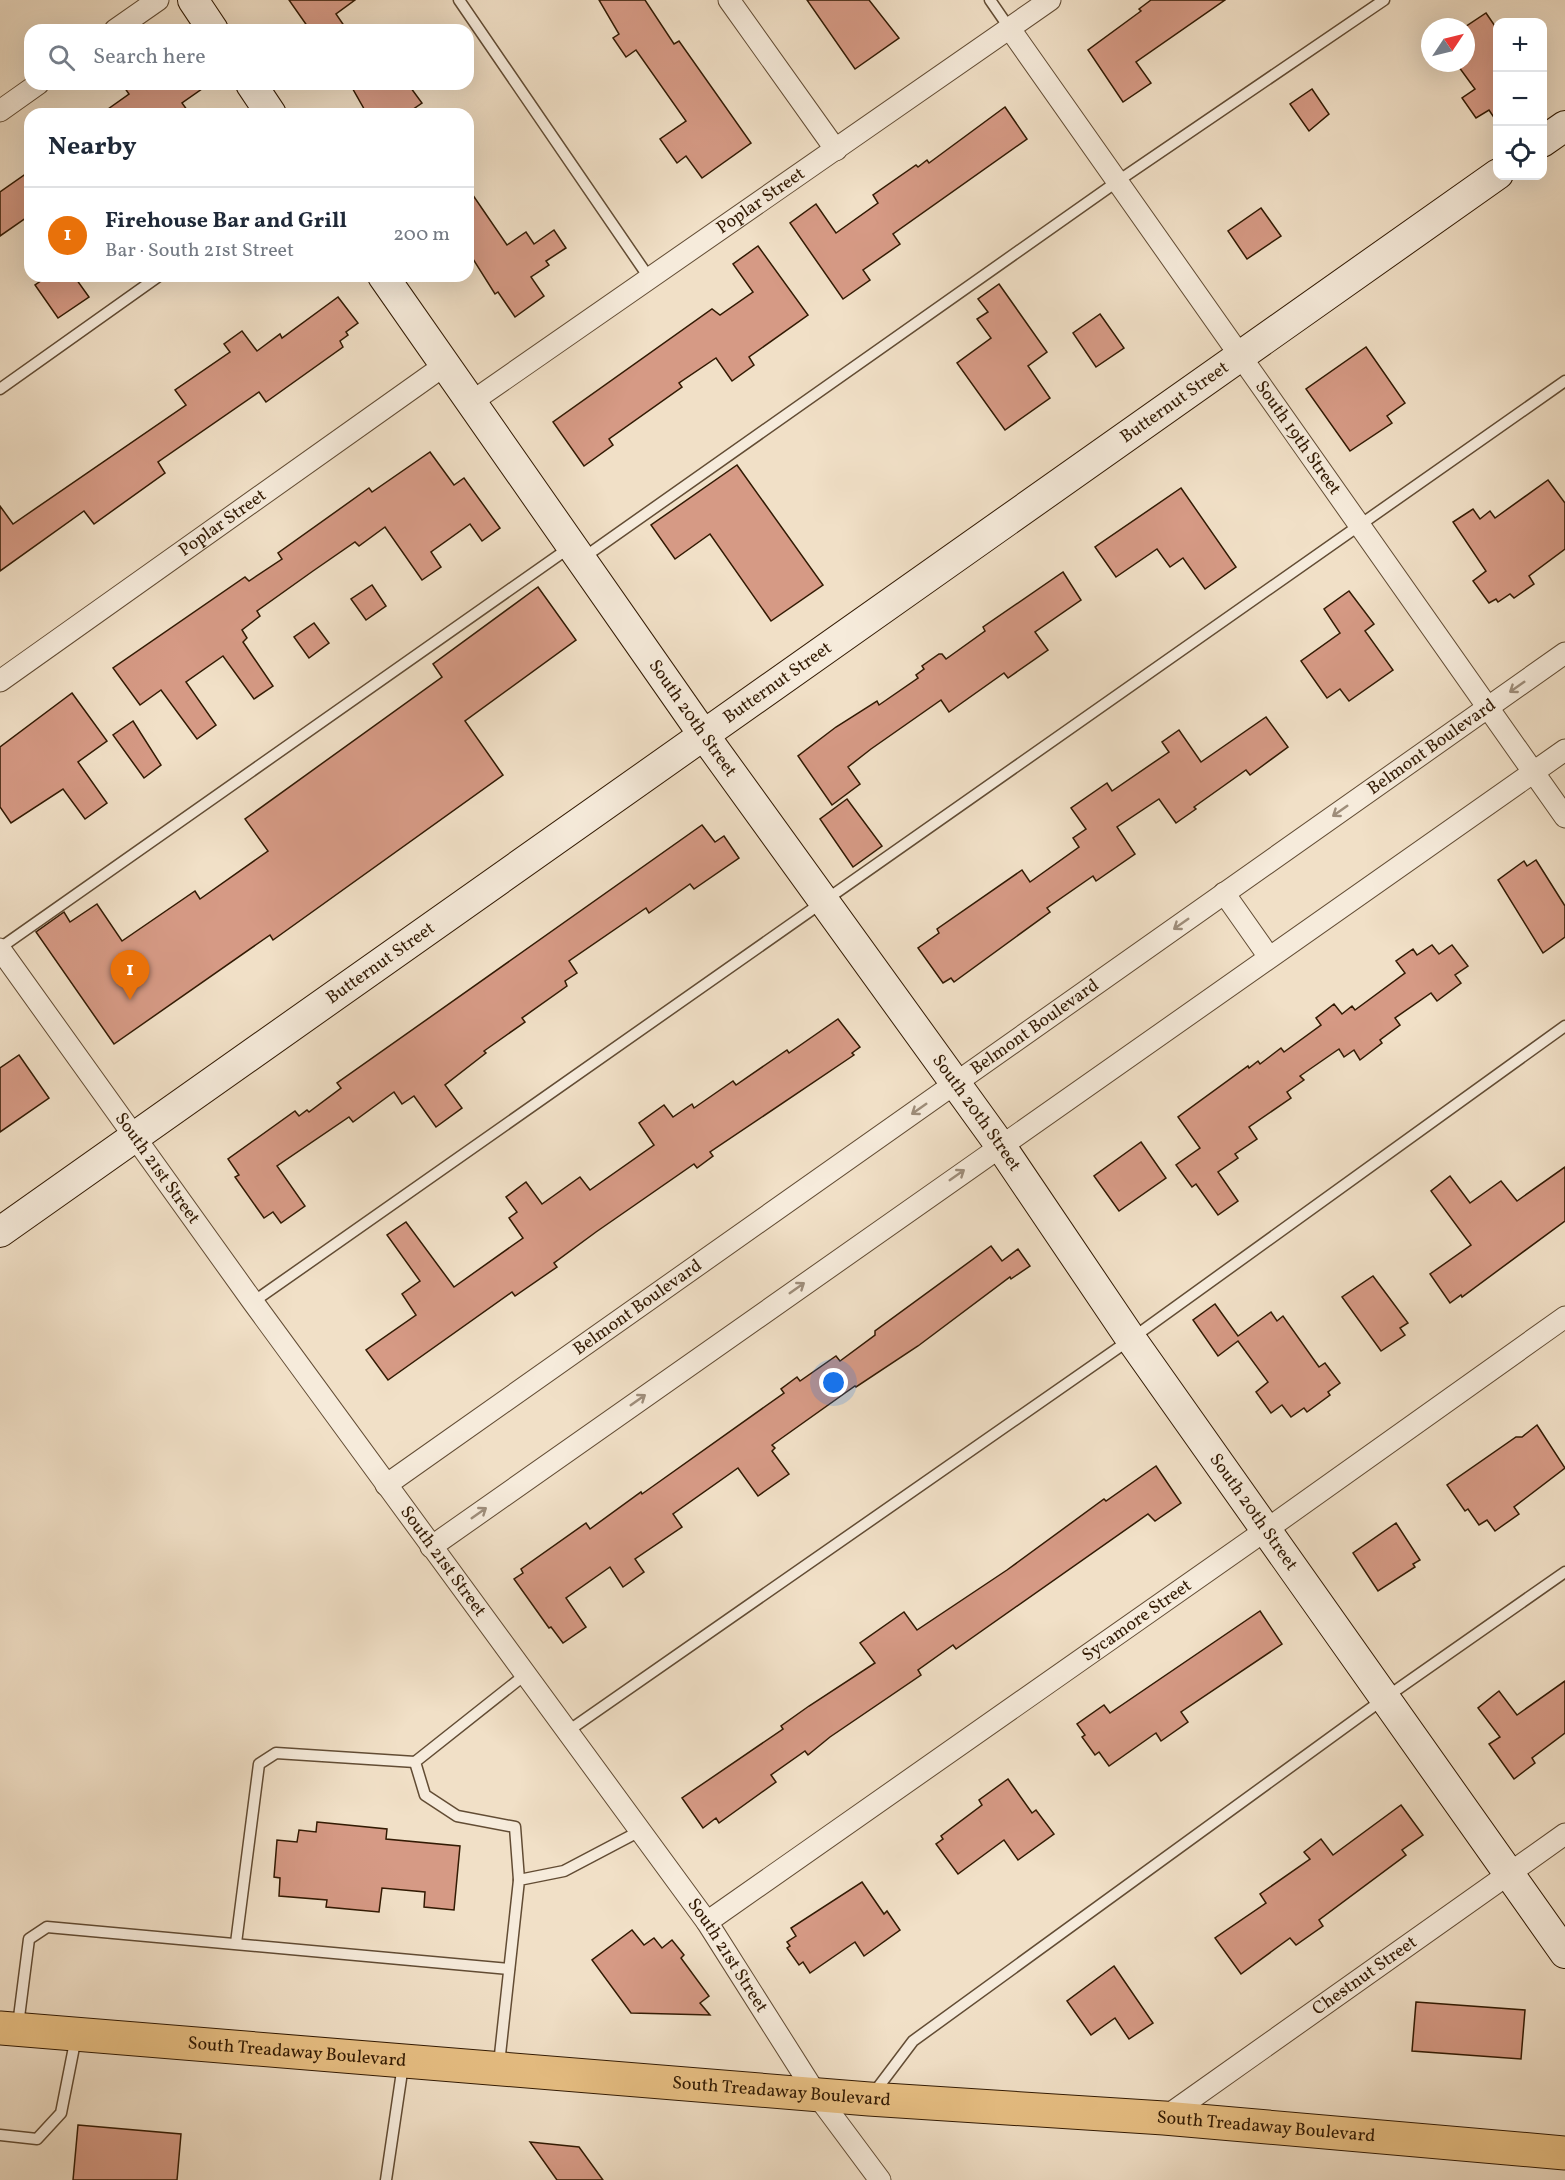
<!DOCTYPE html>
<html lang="en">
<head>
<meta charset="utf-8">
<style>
	body { margin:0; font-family:Vollkorn,serif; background:#f6f6f7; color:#1f2937 }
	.controls { position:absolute; right:18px; top:18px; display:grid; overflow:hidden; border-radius:12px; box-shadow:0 6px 24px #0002 }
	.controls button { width:54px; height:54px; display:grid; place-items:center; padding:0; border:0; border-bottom:2px solid #e0e1e3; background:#fff; color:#1f2937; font:30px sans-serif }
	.compass { position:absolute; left:1421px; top:18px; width:54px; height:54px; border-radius:50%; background:#fff; box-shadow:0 6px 24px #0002; rotate:55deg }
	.you { position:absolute; left:834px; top:1383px; width:21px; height:21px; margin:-15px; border:4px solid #fff; border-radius:50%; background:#1a73e8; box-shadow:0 0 0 9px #1a73e833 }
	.badge { display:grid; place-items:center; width:39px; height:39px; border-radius:50%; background:#ea580c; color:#fff; font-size:20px; font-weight:700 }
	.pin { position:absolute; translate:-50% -50px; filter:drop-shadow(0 2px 3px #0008) }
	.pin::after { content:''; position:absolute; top:32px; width:21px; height:18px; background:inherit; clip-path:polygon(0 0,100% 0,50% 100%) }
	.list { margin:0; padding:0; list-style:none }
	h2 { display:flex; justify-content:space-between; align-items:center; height:78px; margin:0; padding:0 24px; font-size:26px }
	h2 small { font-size:20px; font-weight:400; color:#747a83 }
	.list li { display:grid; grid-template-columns:39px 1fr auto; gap:18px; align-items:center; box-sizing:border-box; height:96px; padding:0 24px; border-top:2px solid #e0e1e3 }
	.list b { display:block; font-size:22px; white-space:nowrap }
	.list p { margin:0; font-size:20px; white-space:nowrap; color:#747a83 }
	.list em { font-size:20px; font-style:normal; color:#747a83 }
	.icon { flex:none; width:33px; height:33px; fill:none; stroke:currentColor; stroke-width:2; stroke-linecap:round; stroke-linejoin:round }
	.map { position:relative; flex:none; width:1565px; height:2180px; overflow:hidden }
	.search { position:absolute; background:#fff; box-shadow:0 6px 24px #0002; left:24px; top:24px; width:450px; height:66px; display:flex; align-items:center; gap:15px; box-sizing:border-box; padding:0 21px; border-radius:18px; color:#747a83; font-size:22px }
	.panel { position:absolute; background:#fff; box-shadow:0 6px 24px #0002; left:24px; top:108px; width:450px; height:174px; border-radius:18px }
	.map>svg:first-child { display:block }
	.building { fill:#d69a85; stroke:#321a03; stroke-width:1.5 }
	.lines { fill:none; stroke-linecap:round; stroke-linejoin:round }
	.lane-casing { stroke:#624c34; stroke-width:13 }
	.street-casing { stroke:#624c34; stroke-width:23 }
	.secondary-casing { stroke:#321a03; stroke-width:32 }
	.primary-casing { stroke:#321a03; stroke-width:35 }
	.lane { stroke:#f6ebdb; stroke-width:10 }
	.street { stroke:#f6ebdb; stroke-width:21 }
	.secondary { stroke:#f6ebdb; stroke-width:30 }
	.primary { stroke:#e8c084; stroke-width:33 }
	.oneway { stroke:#9e8d7a }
	.labels { text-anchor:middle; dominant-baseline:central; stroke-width:4.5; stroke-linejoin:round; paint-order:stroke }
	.street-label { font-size:18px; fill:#321a03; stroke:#f6ebdb }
</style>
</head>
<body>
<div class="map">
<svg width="1565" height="2180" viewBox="0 0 1565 2180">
	<rect width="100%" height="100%" fill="#f1e0c7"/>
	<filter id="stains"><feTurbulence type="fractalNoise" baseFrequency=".00333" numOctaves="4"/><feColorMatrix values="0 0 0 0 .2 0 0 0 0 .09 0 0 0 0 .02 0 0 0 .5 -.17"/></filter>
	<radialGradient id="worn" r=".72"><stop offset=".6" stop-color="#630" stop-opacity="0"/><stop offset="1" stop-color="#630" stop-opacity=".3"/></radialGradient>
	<!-- building -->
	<g class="building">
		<path d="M 289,0 L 355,0 L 336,14 L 347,30 L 310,30 Z"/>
		<path d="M 599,0 L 645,0 L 674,44 L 679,41 L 751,143 L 702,178 L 686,156 L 677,163 L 660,139 L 686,121 L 636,50 L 626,57 L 613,38 L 619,34 Z"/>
		<path d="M 807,0 L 869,0 L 899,38 L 855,69 Z"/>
		<path d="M 1151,0 L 1225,0 L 1136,62 L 1151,83 L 1123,102 L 1088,50 L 1141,11 L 1139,9 Z"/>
		<path d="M 1486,13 L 1497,29 L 1497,122 L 1489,110 L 1476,118 L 1462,98 L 1475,89 L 1456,63 L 1466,63 L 1465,27 Z"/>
		<path d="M 122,84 L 209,84 L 182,103 L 190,114 L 101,114 L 129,94 Z"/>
		<path d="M 350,84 L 408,84 L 422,103 L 406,114 L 367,114 Z"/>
		<path d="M 1312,89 L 1329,114 L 1309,131 L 1290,104 Z"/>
		<path d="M 1005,107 L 1027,139 L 893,234 L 900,244 L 863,270 L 870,280 L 843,299 L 790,223 L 816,204 L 836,233 L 878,203 L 873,195 L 916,165 L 918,167 L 927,160 L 929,163 Z"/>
		<path d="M 30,171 L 30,215 L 0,236 L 0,192 Z"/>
		<path d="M 468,188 L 507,245 L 526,232 L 534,244 L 554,230 L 566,248 L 546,261 L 549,265 L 531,277 L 544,296 L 515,317 L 498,292 L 495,294 L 468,251 Z"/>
		<path d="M 1261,208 L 1281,236 L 1247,259 L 1228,231 Z"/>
		<path d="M 758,246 L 808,315 L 749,357 L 754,365 L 732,381 L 716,358 L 679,383 L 682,387 L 609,439 L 613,445 L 584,466 L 553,422 L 712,309 L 720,315 L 753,292 L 733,264 Z"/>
		<path d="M 48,276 L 74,276 L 89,297 L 58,318 L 35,285 Z"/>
		<path d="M 999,284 L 1047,352 L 1028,366 L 1050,398 L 1005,430 L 957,363 L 991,338 L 977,319 L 988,312 L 978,299 Z"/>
		<path d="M 338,297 L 358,323 L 346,332 L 348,335 L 340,341 L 343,347 L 266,402 L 259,392 L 158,462 L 165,473 L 94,524 L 84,511 L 0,571 L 0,506 L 13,524 L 186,405 L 175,390 L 230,352 L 224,344 L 242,331 L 257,351 L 280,334 L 282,338 Z"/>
		<path d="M 1100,314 L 1124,348 L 1096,367 L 1073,333 Z"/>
		<path d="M 1366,347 L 1405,403 L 1387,416 L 1392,423 L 1350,451 L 1306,389 Z"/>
		<path d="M 430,452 L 454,485 L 464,478 L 500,528 L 482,541 L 470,524 L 431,552 L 441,567 L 422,580 L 385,527 L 359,546 L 355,542 L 313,571 L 257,611 L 260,616 L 242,630 L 247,638 L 243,642 L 273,686 L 254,699 L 223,656 L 186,682 L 216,725 L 197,739 L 161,690 L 140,705 L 113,668 L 245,577 L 249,581 L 282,559 L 278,553 L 369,488 L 372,492 Z"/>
		<path d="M 737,465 L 823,585 L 771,621 L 710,534 L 675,559 L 651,525 Z"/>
		<path d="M 1548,480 L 1565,503 L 1565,549 L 1529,576 L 1534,584 L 1514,598 L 1510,594 L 1498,602 L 1496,599 L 1489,603 L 1473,581 L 1486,571 L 1453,522 L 1473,509 L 1480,519 L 1490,511 L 1495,518 Z"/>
		<path d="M 1181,488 L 1236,567 L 1205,589 L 1183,558 L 1170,567 L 1157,549 L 1116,577 L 1095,547 Z"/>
		<path d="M 1063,572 L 1081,600 L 1035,632 L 1048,650 L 1008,678 L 1004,673 L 949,712 L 941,700 L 871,749 L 848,767 L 860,784 L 832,805 L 798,756 L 836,727 L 877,701 L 879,705 L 918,678 L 916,675 L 924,669 L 922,666 L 939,654 L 942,654 L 946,659 L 985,631 L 983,627 Z"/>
		<path d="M 372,585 L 386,606 L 366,620 L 351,599 Z"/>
		<path d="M 538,587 L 576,640 L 465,721 L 503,775 L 273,940 L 270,935 L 114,1044 L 36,932 L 64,912 L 70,922 L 97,904 L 122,941 L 195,891 L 200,899 L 268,851 L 245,819 L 442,677 L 433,664 Z"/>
		<path d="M 1349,591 L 1374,624 L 1365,631 L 1393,670 L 1349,701 L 1340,689 L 1327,698 L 1301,661 L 1340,633 L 1324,609 Z"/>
		<path d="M 314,623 L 329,643 L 309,658 L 294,637 Z"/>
		<path d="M 72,693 L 107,741 L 78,762 L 107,803 L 85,819 L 63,789 L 11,823 L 0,807 L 0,747 Z"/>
		<path d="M 1266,717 L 1288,747 L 1250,775 L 1246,770 L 1194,807 L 1196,809 L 1176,823 L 1159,799 L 1117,827 L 1135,854 L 1096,881 L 1093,876 L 1047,908 L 1050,912 L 954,982 L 951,978 L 943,983 L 918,948 L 939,933 L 937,929 L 1022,870 L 1030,882 L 1079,847 L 1073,838 L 1086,829 L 1071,808 L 1107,783 L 1112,791 L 1169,752 L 1162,742 L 1179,730 L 1201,762 Z"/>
		<path d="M 133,721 L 161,765 L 144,778 L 113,735 Z"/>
		<path d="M 847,799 L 882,846 L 853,867 L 820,819 Z"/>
		<path d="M 702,825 L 715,842 L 724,836 L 739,858 L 694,889 L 690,884 L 649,913 L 646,908 L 569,961 L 577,973 L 565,981 L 567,986 L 522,1018 L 525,1022 L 484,1051 L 486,1053 L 445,1085 L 462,1108 L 436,1127 L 414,1096 L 402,1104 L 394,1092 L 353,1122 L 349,1117 L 277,1166 L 305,1206 L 281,1223 L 273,1212 L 264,1218 L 235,1177 L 239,1175 L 228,1159 L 295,1111 L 299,1116 L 307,1110 L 309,1112 L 341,1088 L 337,1083 Z"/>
		<path d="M 1536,860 L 1565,906 L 1565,937 L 1543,953 L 1498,880 L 1524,861 L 1527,866 Z"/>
		<path d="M 1432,945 L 1439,954 L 1452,945 L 1468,966 L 1455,975 L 1461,983 L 1437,1001 L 1431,993 L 1395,1018 L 1400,1025 L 1380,1040 L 1382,1043 L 1360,1060 L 1354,1050 L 1344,1057 L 1339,1049 L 1300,1076 L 1304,1080 L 1287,1092 L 1291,1098 L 1249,1127 L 1257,1139 L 1235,1154 L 1238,1158 L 1218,1172 L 1238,1201 L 1218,1215 L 1196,1184 L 1192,1187 L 1176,1165 L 1200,1148 L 1178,1117 L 1248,1066 L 1249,1068 L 1258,1061 L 1260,1064 L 1281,1048 L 1284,1052 L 1321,1025 L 1316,1018 L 1334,1004 L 1342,1014 L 1352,1006 L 1355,1010 L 1405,973 L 1396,961 L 1413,949 L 1417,955 Z"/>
		<path d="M 838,1019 L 860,1047 L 852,1053 L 854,1055 L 710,1152 L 713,1156 L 697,1168 L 694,1164 L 596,1232 L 554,1263 L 557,1267 L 515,1296 L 512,1292 L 388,1380 L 366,1350 L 416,1315 L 402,1294 L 420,1281 L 387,1235 L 406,1222 L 454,1287 L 523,1238 L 509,1218 L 517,1212 L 506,1197 L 526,1182 L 542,1204 L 580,1177 L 590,1190 L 654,1145 L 639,1123 L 664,1105 L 673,1117 L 692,1104 L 694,1108 L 733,1081 L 736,1085 L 787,1050 L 789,1053 Z"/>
		<path d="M 19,1055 L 49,1098 L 0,1132 L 0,1068 Z"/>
		<path d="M 1141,1142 L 1166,1178 L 1119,1211 L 1094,1176 Z"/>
		<path d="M 1565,1167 L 1565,1221 L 1462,1297 L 1461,1295 L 1450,1303 L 1430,1274 L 1471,1245 L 1431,1191 L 1450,1176 L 1470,1203 L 1501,1181 L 1517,1201 Z"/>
		<path d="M 991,1246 L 1002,1261 L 1018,1249 L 1030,1266 L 1011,1279 L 1010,1277 L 918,1346 L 856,1387 L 855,1386 L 772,1445 L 775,1448 L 772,1451 L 789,1474 L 758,1496 L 738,1468 L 673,1514 L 682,1527 L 635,1559 L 644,1572 L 623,1587 L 610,1567 L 566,1598 L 586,1627 L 563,1643 L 551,1627 L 549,1628 L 514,1579 L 523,1573 L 521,1569 L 586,1523 L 590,1529 L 641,1492 L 642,1494 L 784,1393 L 781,1389 L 797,1377 L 800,1381 L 836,1356 L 840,1361 L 875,1335 L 875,1331 Z"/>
		<path d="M 1373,1276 L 1408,1323 L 1400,1328 L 1405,1335 L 1381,1351 L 1342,1297 Z"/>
		<path d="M 1215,1304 L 1238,1336 L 1271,1312 L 1277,1321 L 1283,1316 L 1319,1367 L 1325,1363 L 1340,1383 L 1328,1392 L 1330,1395 L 1307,1412 L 1304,1408 L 1291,1417 L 1282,1405 L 1271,1413 L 1256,1392 L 1268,1382 L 1238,1341 L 1218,1356 L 1193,1320 Z"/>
		<path d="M 1537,1425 L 1565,1468 L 1514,1507 L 1519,1514 L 1495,1531 L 1487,1520 L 1479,1525 L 1468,1509 L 1465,1511 L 1447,1485 L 1516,1437 L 1522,1437 Z"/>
		<path d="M 1156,1466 L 1181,1503 L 1155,1521 L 1148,1514 L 956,1649 L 953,1645 L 918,1670 L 921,1675 L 830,1737 L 808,1755 L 805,1751 L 771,1775 L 776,1782 L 719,1823 L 716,1818 L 703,1828 L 682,1798 L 783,1729 L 781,1726 L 809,1706 L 875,1663 L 860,1643 L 904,1612 L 917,1630 L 1007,1570 L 1104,1499 L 1106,1501 Z"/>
		<path d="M 1396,1523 L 1420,1560 L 1413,1564 L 1415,1567 L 1378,1591 L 1353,1553 Z"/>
		<path d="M 1260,1611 L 1282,1644 L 1181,1712 L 1188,1722 L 1161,1741 L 1156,1733 L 1109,1766 L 1099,1752 L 1095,1755 L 1082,1737 L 1085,1735 L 1077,1724 L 1104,1705 L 1110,1713 Z"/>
		<path d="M 1565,1681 L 1565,1733 L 1532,1758 L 1535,1763 L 1514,1779 L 1489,1744 L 1500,1737 L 1478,1708 L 1499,1691 L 1517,1715 Z"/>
		<path d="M 1008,1779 L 1032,1813 L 1036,1810 L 1054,1834 L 1018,1860 L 1004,1840 L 958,1874 L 936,1844 L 943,1839 L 941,1836 L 982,1805 L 979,1800 Z"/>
		<path d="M 1401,1805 L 1423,1835 L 1402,1850 L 1406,1855 L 1319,1920 L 1323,1926 L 1296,1945 L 1290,1938 L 1241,1974 L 1215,1938 L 1266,1903 L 1260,1894 L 1310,1859 L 1304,1852 L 1321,1839 L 1333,1855 Z"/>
		<path d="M 317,1822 L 387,1829 L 386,1839 L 460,1846 L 454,1910 L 424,1907 L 425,1892 L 382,1888 L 379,1912 L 326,1907 L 327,1900 L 279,1896 L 280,1878 L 274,1877 L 277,1840 L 297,1842 L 299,1830 L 316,1832 Z"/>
		<path d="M 862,1882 L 884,1914 L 887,1911 L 900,1930 L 864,1956 L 855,1942 L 810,1973 L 803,1962 L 799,1965 L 787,1948 L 790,1946 L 787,1942 L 796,1936 L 791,1928 Z"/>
		<path d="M 632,1930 L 644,1945 L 654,1938 L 662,1948 L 672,1940 L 684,1955 L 681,1958 L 709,1996 L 700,2003 L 710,2015 L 631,2013 L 592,1960 Z"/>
		<path d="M 1114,1966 L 1153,2023 L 1129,2039 L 1115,2018 L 1091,2035 L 1067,2001 Z"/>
		<path d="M 1416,2002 L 1525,2010 L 1521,2059 L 1412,2051 Z"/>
		<path d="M 78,2125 L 181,2134 L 177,2180 L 73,2180 Z"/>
		<path d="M 530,2142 L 579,2147 L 603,2180 L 557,2180 Z"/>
	</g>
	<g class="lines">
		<defs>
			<g id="lane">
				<path d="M 459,0 L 650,279"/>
				<path d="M 990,0 L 1010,29"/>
				<path d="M 0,389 L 159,276"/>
				<path d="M 583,558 L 1118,181 L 1384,0"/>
				<path d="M 0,948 L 569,548"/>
				<path d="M 253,1302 L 1565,381"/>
				<path d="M 568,1731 L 1131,1339 L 1565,1026"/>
				<path d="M 519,1880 L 515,1827 L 457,1816 L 425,1795 L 415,1762 L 526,1674"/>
				<path d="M 236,1943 L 259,1764 L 276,1753 L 415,1762"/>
				<path d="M 18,2025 L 29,1939 L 47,1927 L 509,1969"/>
				<path d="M 499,2064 L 519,1880 L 564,1871 L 640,1831"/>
				<path d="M 873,2094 L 913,2041 L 1385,1698 L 1565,1572"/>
				<path d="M 0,2135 L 37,2139 L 61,2113 L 76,2037"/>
				<path d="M 386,2180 L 403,2065"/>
			</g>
			<g id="street">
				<path d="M 729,0 L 836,150"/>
				<path id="s1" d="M 1010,29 L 1565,817"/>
				<path d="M 115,30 L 158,0"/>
				<path d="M 0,111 L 38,84"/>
				<path id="s2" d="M 470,403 L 1050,0"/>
				<path id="s3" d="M 0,681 L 445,365"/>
				<path d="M 1224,893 L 1269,957"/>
				<path id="s4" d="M 0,949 L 253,1302 L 707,1922 L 816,2094 L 880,2180"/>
				<path id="s5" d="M 386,1485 L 1565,653"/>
				<path d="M 431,1547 L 1565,750"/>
				<path id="s6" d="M 707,1922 L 1266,1530 L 1565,1317"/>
				<path id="s7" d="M 1164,2118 L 1565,1834"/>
			</g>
			<g id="secondary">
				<path d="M 193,0 L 213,30"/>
				<path d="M 251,84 L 271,114"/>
				<path d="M 1542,142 L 1565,126"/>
				<path id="s8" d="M 383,276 L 703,734 L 1000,1145 L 1131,1339 L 1565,1953"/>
				<path id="s9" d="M 0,1232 L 1498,174"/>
			</g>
			<g id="primary">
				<path id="s10" d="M 0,2028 L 869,2099 L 1164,2118 L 1565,2153"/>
			</g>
		</defs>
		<!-- lane casing -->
		<use href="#lane" class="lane-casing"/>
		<!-- street casing -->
		<use href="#street" class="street-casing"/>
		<!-- secondary casing -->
		<use href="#secondary" class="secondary-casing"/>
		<!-- primary casing -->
		<use href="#primary" class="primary-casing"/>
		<!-- lane -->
		<use href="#lane" class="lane"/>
		<!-- street -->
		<use href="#street" class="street"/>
		<!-- secondary -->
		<use href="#secondary" class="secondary"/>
		<!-- primary -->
		<use href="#primary" class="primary"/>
	</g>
	<!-- one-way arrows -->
	<defs><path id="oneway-shaft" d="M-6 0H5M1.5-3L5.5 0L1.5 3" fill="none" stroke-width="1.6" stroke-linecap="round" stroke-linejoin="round" transform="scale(1.5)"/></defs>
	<g class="oneway">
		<use href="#oneway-shaft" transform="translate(1517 687) rotate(145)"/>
		<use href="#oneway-shaft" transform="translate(1340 811) rotate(145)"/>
		<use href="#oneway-shaft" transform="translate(1181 924) rotate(145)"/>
		<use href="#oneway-shaft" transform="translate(919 1109) rotate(145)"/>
		<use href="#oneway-shaft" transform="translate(957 1175) rotate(-35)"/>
		<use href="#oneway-shaft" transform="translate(797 1288) rotate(-35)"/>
		<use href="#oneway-shaft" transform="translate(638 1400) rotate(-35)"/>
		<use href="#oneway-shaft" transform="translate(479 1513) rotate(-35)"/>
	</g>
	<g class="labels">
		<!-- street labels -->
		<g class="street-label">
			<text stroke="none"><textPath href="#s2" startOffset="354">Poplar Street</textPath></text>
			<text stroke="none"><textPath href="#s9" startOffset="1438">Butternut Street</textPath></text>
			<text stroke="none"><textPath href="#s1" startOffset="500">South 19th Street</textPath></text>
			<text stroke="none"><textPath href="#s3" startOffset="273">Poplar Street</textPath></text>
			<text stroke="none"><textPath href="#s9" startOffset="952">Butternut Street</textPath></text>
			<text stroke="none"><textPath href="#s8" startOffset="540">South 20th Street</textPath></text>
			<text stroke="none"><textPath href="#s5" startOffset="1280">Belmont Boulevard</textPath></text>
			<text stroke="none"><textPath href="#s9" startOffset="466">Butternut Street</textPath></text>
			<text stroke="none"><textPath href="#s5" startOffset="794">Belmont Boulevard</textPath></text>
			<text stroke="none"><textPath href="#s8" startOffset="1026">South 20th Street</textPath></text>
			<text stroke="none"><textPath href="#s4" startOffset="270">South 21st Street</textPath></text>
			<text stroke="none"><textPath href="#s5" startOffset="308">Belmont Boulevard</textPath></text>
			<text stroke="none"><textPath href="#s8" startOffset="1512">South 20th Street</textPath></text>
			<text stroke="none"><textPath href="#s4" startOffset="756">South 21st Street</textPath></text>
			<text stroke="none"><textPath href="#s6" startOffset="525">Sycamore Street</textPath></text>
			<text stroke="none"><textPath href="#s4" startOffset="1242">South 21st Street</textPath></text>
			<text stroke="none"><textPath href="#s7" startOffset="246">Chestnut Street</textPath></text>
			<text stroke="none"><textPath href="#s10" startOffset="298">South Treadaway Boulevard</textPath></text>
			<text stroke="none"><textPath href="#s10" startOffset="784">South Treadaway Boulevard</textPath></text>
			<text stroke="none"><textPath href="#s10" startOffset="1270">South Treadaway Boulevard</textPath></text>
		</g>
	</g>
	<rect width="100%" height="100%" filter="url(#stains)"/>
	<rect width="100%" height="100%" fill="url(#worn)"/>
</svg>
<div class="controls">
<button>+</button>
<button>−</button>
<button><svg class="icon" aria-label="locate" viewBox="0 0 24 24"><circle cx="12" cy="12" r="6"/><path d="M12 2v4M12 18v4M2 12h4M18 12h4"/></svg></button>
</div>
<svg class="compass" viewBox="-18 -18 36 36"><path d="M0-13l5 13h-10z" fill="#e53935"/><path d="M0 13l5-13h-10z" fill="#747a83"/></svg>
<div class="you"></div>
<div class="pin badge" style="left:130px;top:1000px;background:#e8710a">1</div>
<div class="search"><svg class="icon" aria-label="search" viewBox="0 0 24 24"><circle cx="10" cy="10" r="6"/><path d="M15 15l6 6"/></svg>Search here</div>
<section class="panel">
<h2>Nearby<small></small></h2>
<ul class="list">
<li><span class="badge" style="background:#e8710a">1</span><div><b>Firehouse Bar and Grill</b><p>Bar · South 21st Street</p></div><em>200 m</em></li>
</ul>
</section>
</div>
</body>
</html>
